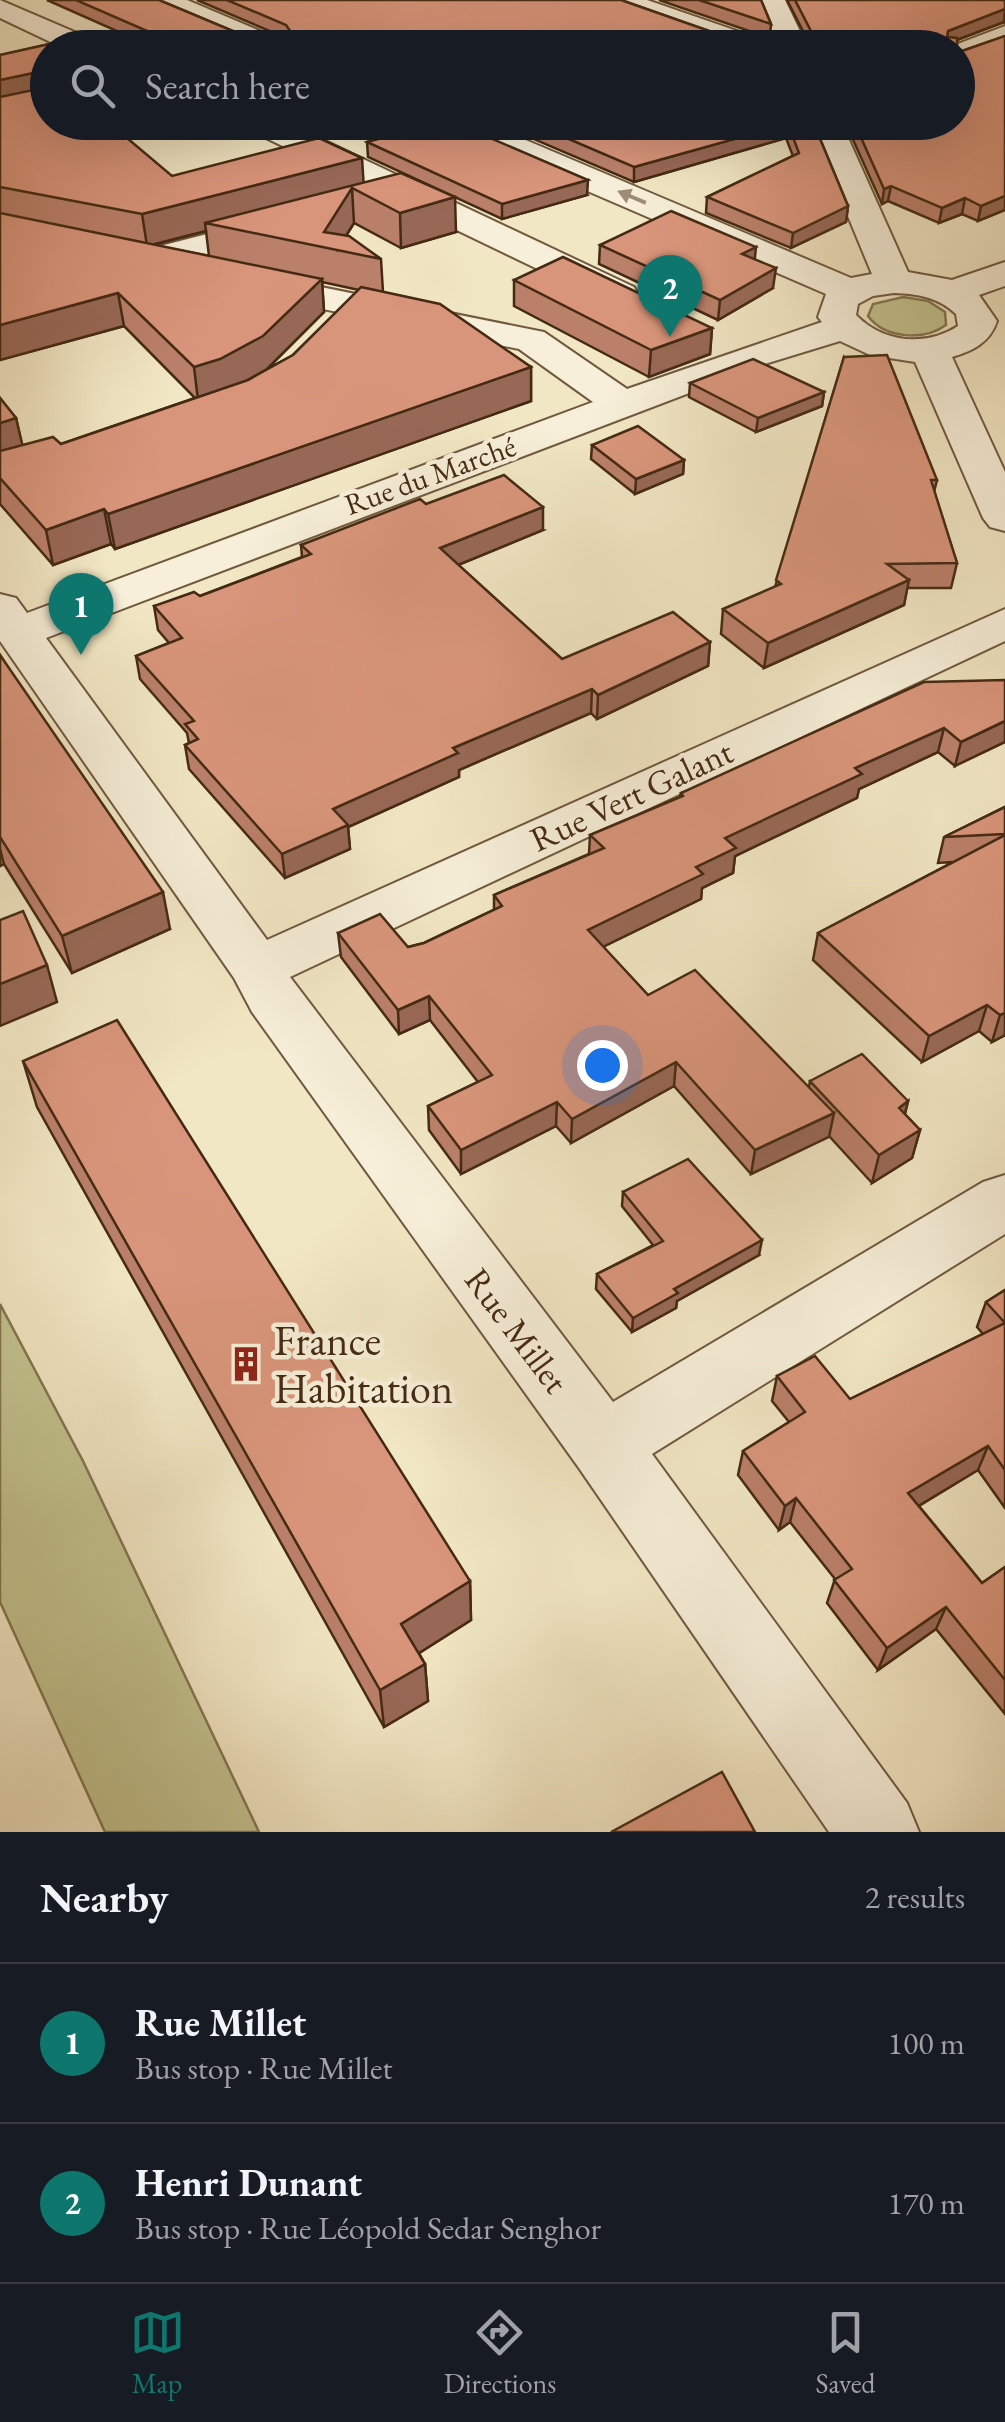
<!DOCTYPE html>
<html lang="en">
<head>
<meta charset="utf-8">
<style>
	body { margin:0; font-family:"EB Garamond",serif; background:#242831; color:#f1f3f6 }
	.you { position:absolute; left:602px; top:1065px; width:35px; height:35px; margin:-25px; border:8px solid #fff; border-radius:50%; background:#1a73e8; box-shadow:0 0 0 15px #1a73e833 }
	.badge { display:grid; place-items:center; width:65px; height:65px; border-radius:50%; background:#0f766e; color:#fff; font-size:32px; font-weight:700 }
	.pin { position:absolute; translate:-50% -82px; filter:drop-shadow(0 2px 5px #0008) }
	.pin::after { content:''; position:absolute; top:52px; width:35px; height:30px; background:inherit; clip-path:polygon(0 0,100% 0,50% 100%) }
	.list { margin:0; padding:0; list-style:none }
	h2 { display:flex; justify-content:space-between; align-items:center; height:130px; margin:0; padding:0 40px; font-size:42px }
	h2 small { font-size:32px; font-weight:400; color:#9ea1a6 }
	.list li { display:grid; grid-template-columns:65px 1fr auto; gap:30px; align-items:center; box-sizing:border-box; height:160px; padding:0 40px; border-top:2px solid #363941 }
	.list b { display:block; font-size:38px; white-space:nowrap }
	.list p { margin:0; font-size:32px; white-space:nowrap; color:#9ea1a6 }
	.list em { font-size:32px; font-style:normal; color:#9ea1a6 }
	.icon { flex:none; width:55px; height:55px; fill:none; stroke:currentColor; stroke-width:2; stroke-linecap:round; stroke-linejoin:round }
	.map { position:relative; flex:none; width:1005px; height:1832px; overflow:hidden }
	.search { position:absolute; background:#171b24; box-shadow:0 10px 40px #0002; left:30px; right:30px; top:30px; height:110px; display:flex; align-items:center; gap:25px; box-sizing:border-box; padding:0 35px; border-radius:55px; color:#9ea1a6; font-size:38px }
	.sheet { height:450px; background:#171b24 }
	nav { display:flex; justify-content:space-around; align-items:center; box-sizing:border-box; height:140px; border-top:2px solid #363941; background:#171b24; font-size:28px; color:#9ea1a6 }
	nav a { display:grid; justify-items:center; gap:5px }
	nav .on { color:#0f766e }
	.map>svg:first-child { display:block }
	.green { fill:#c3c38f; stroke:#847651; stroke-width:2.5 }
	.lines { fill:none; stroke-linecap:round; stroke-linejoin:round }
	.minor-casing { stroke:#70593f; stroke-width:4 }
	.minor { fill:#f7efd9; fill-rule:evenodd }
	.wall { fill:#bb806a; stroke:#452a13; stroke-width:2.5; fill-rule:evenodd }
	.shaded-wall { fill:#986856; stroke:#452a13; stroke-width:2.5 }
	.building { fill:#d9957b; stroke:#452a13; stroke-width:2.5 }
	.oneway { fill:#9e8c76 }
	.labels { text-anchor:middle; dominant-baseline:central; stroke-width:9; stroke-linejoin:round; paint-order:stroke }
	.far-street-label { font-size:30px; fill:#452a13; stroke:#f7efd9 }
	.street-label { font-size:35px; fill:#452a13; stroke:#f7efd9 }
	.near-poi-label { font-size:42px; fill:#452a13; stroke:#f7efd9; text-anchor:start }
</style>
</head>
<body>
<div class="map">
<svg width="1005" height="1832" viewBox="0 0 1005 1832">
	<rect width="100%" height="100%" fill="#f2e7c4"/>
	<filter id="stains"><feTurbulence type="fractalNoise" baseFrequency=".002" numOctaves="4"/><feColorMatrix values="0 0 0 0 .2 0 0 0 0 .09 0 0 0 0 .02 0 0 0 .5 -.17"/></filter>
	<radialGradient id="worn" r=".72"><stop offset=".6" stop-color="#630" stop-opacity="0"/><stop offset="1" stop-color="#630" stop-opacity=".3"/></radialGradient>
	<!-- green -->
	<g class="green">
		<path d="M 903,297 L 928,301 L 945,312 L 946,325 C 924,341 885,339 868,316 L 873,304 Z"/>
		<path d="M 0,1304 L 83,1461 L 259,1832 L 105,1832 L 0,1602 Z"/>
	</g>
	<g class="lines">
		<defs>
			<g id="minor">
				<path d="M 0,0 L 98,42 L 102,48 L 63,48 L 0,18 Z"/>
				<path d="M 149,0 L 187,0 L 286,42 L 290,48 L 250,48 L 153,6 Z"/>
				<path d="M 606,0 L 647,0 L 769,42 L 773,48 L 729,48 L 610,6 Z"/>
				<path d="M 757,0 L 785,0 L 808,48 L 778,48 Z"/>
				<path d="M 1005,26 L 1005,45 L 958,62 L 958,48 L 947,48 Z"/>
				<path d="M 243,122 L 285,122 L 634,287 L 639,295 L 634,303 L 621,306 L 608,303 L 247,129 Z"/>
				<path d="M 440,122 L 483,122 L 851,278 L 872,274 L 809,122 L 841,122 L 908,272 L 952,280 L 1005,262 L 1005,286 L 979,295 L 997,321 C 990,343 972,351 952,357 L 1005,472 L 1005,531 L 990,527 L 983,518 L 915,362 L 870,355 L 840,341 L 768,363 L 46,638 L 267,940 L 1005,609 L 1005,641 L 290,977 L 613,1402 L 983,1182 L 1005,1175 L 1005,1234 L 652,1454 L 907,1803 L 919,1832 L 829,1832 L 579,1468 L 252,1012 L 234,978 L 0,641 L 0,594 L 16,598 L 27,613 L 593,402 L 519,349 L 239,292 L 234,284 L 239,276 L 252,273 L 544,332 L 627,389 L 822,322 L 818,317 L 826,294 L 444,129 ZM 894,293 C 918,294 938,297 956,314 L 958,326 C 926,347 883,343 856,315 L 858,304 L 873,296 Z"/>
				<path d="M 278,216 L 290,219 L 295,226 L 290,233 L 142,273 L 129,270 L 124,262 L 129,254 Z"/>
			</g>
		</defs>
		<!-- minor casing -->
		<use href="#minor" class="minor-casing"/>
		<!-- minor -->
		<use href="#minor" class="minor"/>
	</g>
	<!-- wall -->
	<g class="wall">
		<path d="M 47,0 L 159,0 L 247,37 L 286,38 L 197,0 L 621,0 L 729,38 L 764,36 L 659,0 L 761,0 L 771,24 L 770,36 L 805,35 L 787,0 L 1005,0 L 1005,23 L 1004,22 L 957,40 L 957,48 L 155,48 Z"/>
		<path d="M 94,34 L 48,122 L 172,176 L 364,182 L 456,232 L 401,248 L 354,223 L 346,236 L 381,259 L 383,292 L 531,367 L 531,401 L 115,549 L 111,544 L 53,565 L 0,504 L 0,398 L 16,418 L 22,445 L 61,444 L 195,398 L 124,326 L 0,360 L 0,55 ZM 206,231 L 209,256 L 153,245 ZM 322,282 L 359,290 L 293,355 L 267,369 L 324,312 Z"/>
		<path d="M 1005,36 L 1005,210 L 978,221 L 962,214 L 939,223 L 888,201 L 882,204 L 845,122 L 958,122 L 962,51 Z"/>
		<path d="M 345,122 L 453,122 L 587,195 L 502,219 L 368,157 L 367,142 L 374,140 L 354,131 L 354,126 Z"/>
		<path d="M 494,122 L 813,122 L 848,206 L 846,222 L 791,248 L 706,213 L 707,197 L 793,156 L 786,138 L 634,182 Z"/>
		<path d="M 600,245 L 754,259 L 773,288 L 718,320 L 599,264 Z"/>
		<path d="M 514,280 L 712,328 L 710,354 L 649,377 L 514,306 Z"/>
		<path d="M 844,357 L 937,480 L 934,492 L 957,563 L 951,588 L 907,588 L 904,605 L 764,668 L 721,634 L 723,609 L 775,587 Z"/>
		<path d="M 690,383 L 824,392 L 822,406 L 756,432 L 689,397 Z"/>
		<path d="M 592,445 L 684,460 L 683,474 L 635,494 L 591,459 Z"/>
		<path d="M 426,504 L 543,530 L 458,565 L 562,659 L 710,642 L 708,666 L 597,719 L 591,713 L 459,770 L 459,777 L 348,827 L 350,849 L 285,878 L 189,769 L 185,745 L 189,743 L 187,733 L 140,679 L 136,656 L 169,643 L 158,630 L 154,606 L 200,596 L 302,557 L 301,545 Z"/>
		<path d="M 0,655 L 170,929 L 72,973 L 4,864 L 0,866 Z"/>
		<path d="M 1005,680 L 955,766 L 938,752 L 859,789 L 857,798 L 735,856 L 733,873 L 702,888 L 701,899 L 603,947 L 648,995 L 809,1087 L 810,1081 L 908,1101 L 905,1114 L 920,1130 L 912,1158 L 872,1183 L 829,1136 L 751,1174 L 674,1086 L 571,1143 L 556,1126 L 461,1174 L 429,1130 L 428,1106 L 478,1082 L 430,1020 L 399,1034 L 341,957 L 338,933 L 408,947 L 424,943 L 494,910 L 494,895 L 589,854 L 590,835 L 680,797 L 681,793 Z"/>
		<path d="M 1005,807 L 1005,1035 L 992,1042 L 979,1031 L 922,1062 L 813,960 L 818,933 L 953,862 L 938,863 L 944,837 Z"/>
		<path d="M 23,1061 L 470,1581 L 471,1620 L 419,1653 L 425,1664 L 428,1701 L 384,1727 L 37,1107 Z"/>
		<path d="M 623,1192 L 759,1255 L 677,1301 L 676,1308 L 632,1332 L 596,1289 L 597,1274 L 653,1245 L 622,1206 Z"/>
		<path d="M 1005,1290 L 1005,1508 L 978,1470 L 919,1506 L 982,1583 L 1005,1567 L 1005,1714 L 936,1629 L 878,1670 L 827,1603 L 835,1579 L 790,1522 L 779,1530 L 738,1475 L 743,1451 L 789,1422 L 772,1401 L 777,1376 L 850,1399 L 983,1334 L 977,1327 L 986,1302 Z"/>
	</g>
	<!-- shaded-wall -->
	<g class="shaded-wall">
		<path d="M 1005,9 L 1004,22 L 946,44 L 948,31 Z"/>
		<path d="M 42,71 L 47,100 L 0,111 L 0,80 Z"/>
		<path d="M 788,124 L 786,138 L 634,182 L 634,167 Z"/>
		<path d="M 362,158 L 364,189 L 352,188 L 354,223 L 337,250 L 324,232 L 205,223 L 206,231 L 147,246 L 142,214 Z"/>
		<path d="M 588,180 L 587,195 L 502,219 L 502,204 Z"/>
		<path d="M 891,186 L 888,201 L 882,204 L 884,189 Z"/>
		<path d="M 1005,196 L 1005,210 L 978,221 L 981,206 Z"/>
		<path d="M 455,197 L 456,232 L 401,248 L 400,213 Z"/>
		<path d="M 965,198 L 962,214 L 939,223 L 942,208 Z"/>
		<path d="M 848,206 L 846,222 L 791,248 L 793,233 Z"/>
		<path d="M 756,247 L 754,267 L 742,254 Z"/>
		<path d="M 776,268 L 773,288 L 718,320 L 720,300 Z"/>
		<path d="M 322,279 L 324,312 L 267,369 L 225,393 L 198,400 L 194,367 Z"/>
		<path d="M 118,293 L 124,326 L 0,360 L 0,325 Z"/>
		<path d="M 712,328 L 710,354 L 649,377 L 651,350 Z"/>
		<path d="M 531,367 L 531,401 L 115,549 L 108,514 Z"/>
		<path d="M 824,392 L 822,406 L 756,432 L 758,418 Z"/>
		<path d="M 16,418 L 24,452 L 0,460 L 0,423 Z"/>
		<path d="M 684,460 L 683,474 L 635,494 L 636,479 Z"/>
		<path d="M 543,507 L 543,530 L 441,572 L 440,548 Z"/>
		<path d="M 104,509 L 111,544 L 53,565 L 46,530 Z"/>
		<path d="M 909,580 L 904,605 L 764,668 L 768,643 Z"/>
		<path d="M 710,642 L 708,666 L 597,719 L 598,695 Z"/>
		<path d="M 592,689 L 591,713 L 459,770 L 459,777 L 348,827 L 350,849 L 285,878 L 282,854 L 333,809 L 453,748 Z"/>
		<path d="M 1005,721 L 1005,742 L 955,766 L 961,742 Z"/>
		<path d="M 944,728 L 938,752 L 859,789 L 857,798 L 735,856 L 733,873 L 702,888 L 701,899 L 586,955 L 588,930 L 696,867 L 725,838 L 855,768 Z"/>
		<path d="M 0,849 L 4,864 L 0,866 Z"/>
		<path d="M 163,892 L 170,929 L 72,973 L 62,936 Z"/>
		<path d="M 47,965 L 57,1002 L 0,1026 L 0,984 Z"/>
		<path d="M 429,996 L 430,1020 L 399,1034 L 398,1010 Z"/>
		<path d="M 987,1005 L 979,1031 L 922,1062 L 929,1036 Z"/>
		<path d="M 1005,1013 L 1005,1035 L 992,1042 L 1000,1015 Z"/>
		<path d="M 676,1062 L 674,1086 L 571,1143 L 572,1119 Z"/>
		<path d="M 908,1101 L 901,1129 L 899,1108 Z"/>
		<path d="M 557,1102 L 556,1126 L 461,1174 L 461,1150 Z"/>
		<path d="M 834,1113 L 829,1137 L 751,1174 L 755,1150 Z"/>
		<path d="M 920,1130 L 912,1158 L 872,1183 L 879,1155 Z"/>
		<path d="M 762,1240 L 759,1255 L 677,1301 L 676,1308 L 632,1332 L 633,1318 L 674,1289 Z"/>
		<path d="M 988,1446 L 978,1470 L 900,1517 L 908,1493 Z"/>
		<path d="M 796,1498 L 790,1522 L 779,1530 L 785,1506 Z"/>
		<path d="M 470,1581 L 471,1620 L 405,1662 L 401,1624 Z"/>
		<path d="M 946,1607 L 936,1629 L 878,1670 L 887,1648 Z"/>
		<path d="M 425,1664 L 428,1701 L 384,1727 L 380,1690 Z"/>
	</g>
	<!-- building -->
	<g class="building">
		<path d="M 76,0 L 159,0 L 247,37 L 289,38 L 293,35 L 286,25 L 227,0 L 621,0 L 729,38 L 813,35 L 795,0 L 1005,0 L 1005,9 L 948,31 L 947,37 L 957,38 L 957,48 L 186,48 Z"/>
		<path d="M 699,0 L 761,0 L 771,24 Z"/>
		<path d="M 94,34 L 110,48 L 48,48 L 48,122 L 108,122 L 172,176 L 319,138 L 362,158 L 142,214 L 0,187 L 0,97 L 43,88 L 47,74 L 42,71 L 0,80 L 0,55 Z"/>
		<path d="M 1005,36 L 1005,196 L 981,206 L 965,198 L 942,208 L 891,186 L 884,189 L 854,122 L 958,122 L 958,48 L 962,51 Z"/>
		<path d="M 367,122 L 453,122 L 588,180 L 502,204 L 367,142 L 394,135 Z"/>
		<path d="M 529,122 L 813,122 L 848,206 L 793,233 L 707,197 L 799,153 L 788,124 L 634,167 Z"/>
		<path d="M 401,173 L 455,197 L 400,213 L 352,188 L 324,232 L 349,236 L 381,259 L 205,223 Z"/>
		<path d="M 671,211 L 756,247 L 742,254 L 776,268 L 720,300 L 600,245 Z"/>
		<path d="M 0,213 L 322,279 L 263,336 L 220,359 L 194,367 L 118,293 L 0,325 Z"/>
		<path d="M 563,257 L 712,328 L 651,350 L 514,280 Z"/>
		<path d="M 361,287 L 440,304 L 531,367 L 108,514 L 104,509 L 46,530 L 0,478 L 0,451 L 53,437 L 61,444 L 248,380 L 293,355 Z"/>
		<path d="M 887,355 L 937,480 L 931,480 L 957,563 L 887,564 L 909,580 L 768,643 L 723,609 L 781,584 L 776,580 L 844,357 Z"/>
		<path d="M 753,359 L 824,392 L 758,418 L 690,383 Z"/>
		<path d="M 0,398 L 16,418 L 0,423 Z"/>
		<path d="M 638,426 L 684,460 L 636,479 L 592,445 Z"/>
		<path d="M 504,475 L 543,507 L 440,548 L 562,659 L 673,612 L 710,642 L 598,695 L 592,689 L 453,748 L 458,753 L 333,809 L 348,825 L 282,854 L 185,745 L 198,739 L 185,724 L 194,721 L 136,656 L 182,638 L 154,606 L 194,592 L 200,596 L 311,554 L 301,545 L 420,499 L 426,504 Z"/>
		<path d="M 0,655 L 163,892 L 62,936 L 0,837 Z"/>
		<path d="M 1005,680 L 1005,721 L 961,742 L 944,728 L 855,768 L 862,774 L 725,838 L 736,848 L 696,867 L 703,874 L 588,930 L 648,995 L 695,970 L 834,1113 L 755,1150 L 676,1062 L 572,1119 L 557,1102 L 461,1150 L 428,1106 L 492,1075 L 429,996 L 398,1010 L 338,933 L 380,914 L 408,947 L 424,943 L 502,906 L 494,895 L 604,848 L 590,835 L 683,796 L 681,793 L 924,682 Z"/>
		<path d="M 1005,807 L 1005,834 L 944,837 Z"/>
		<path d="M 1005,835 L 1005,1013 L 1000,1015 L 987,1005 L 929,1036 L 818,933 Z"/>
		<path d="M 23,911 L 47,965 L 0,984 L 0,920 Z"/>
		<path d="M 117,1020 L 470,1581 L 401,1624 L 425,1664 L 380,1690 L 23,1061 Z"/>
		<path d="M 862,1054 L 908,1101 L 899,1108 L 920,1130 L 879,1155 L 810,1081 Z"/>
		<path d="M 688,1159 L 762,1240 L 674,1289 L 678,1293 L 633,1318 L 597,1274 L 663,1241 L 623,1192 Z"/>
		<path d="M 1005,1290 L 1005,1323 L 986,1302 Z"/>
		<path d="M 1005,1323 L 1005,1470 L 988,1446 L 908,1493 L 982,1583 L 1005,1567 L 1005,1680 L 946,1607 L 887,1648 L 834,1580 L 852,1569 L 796,1498 L 785,1506 L 743,1451 L 805,1412 L 777,1376 L 815,1356 L 850,1399 Z"/>
		<path d="M 722,1772 L 755,1832 L 611,1832 Z"/>
	</g>
	<!-- one-way arrows -->
	<defs><path id="oneway-solid" d="M-6-.8H1V-3.2L6.5 0L1 3.2V.8H-6Z" transform="scale(2.5)"/></defs>
	<use class="oneway" href="#oneway-solid" transform="translate(632 197) rotate(-157)"/>
	<!-- icons -->
	<defs>
		<symbol id="building-bare" viewBox="-9 -9 18 18"><path d="M-4-6H4V6H1V3H-1V6H-4ZM-2.5-4.3h1.7v1.8h-1.7ZM.8-4.3h1.7v1.8H.8ZM-2.5-1h1.7V.8h-1.7ZM.8-1h1.7V.8H.8Z" fill="#8f2418" stroke="#f7efd9" stroke-width="2.5" paint-order="stroke"/></symbol>
	</defs>
	<g fill-rule="evenodd">
		<use href="#building-bare" x="221" y="1339" width="50" height="50"/>
	</g>
	<g class="labels">
		<!-- far-street labels -->
		<g class="far-street-label">
			<text transform="translate(430 475) rotate(-20)">Rue du Marché</text>
		</g>
		<!-- street labels -->
		<g class="street-label">
			<text transform="translate(631 795) rotate(-25)">Rue Vert Galant</text>
			<text transform="translate(517 1330) rotate(53)">Rue Millet</text>
		</g>
		<!-- near-poi labels -->
		<g class="near-poi-label">
			<text x="274" y="1340">France<tspan x="274" dy="48">Habitation</tspan></text>
		</g>
	</g>
	<rect width="100%" height="100%" filter="url(#stains)"/>
	<rect width="100%" height="100%" fill="url(#worn)"/>
</svg>
<div class="you"></div>
<div class="pin badge" style="left:81px;top:655px">1</div>
<div class="pin badge" style="left:670px;top:337px">2</div>
<div class="search"><svg class="icon" aria-label="search" viewBox="0 0 24 24"><circle cx="10" cy="10" r="6"/><path d="M15 15l6 6"/></svg>Search here</div>
</div>
<section class="sheet">
<h2>Nearby<small>2 results</small></h2>
<ul class="list">
<li><span class="badge">1</span><div><b>Rue Millet</b><p>Bus stop · Rue Millet</p></div><em>100 m</em></li>
<li><span class="badge">2</span><div><b>Henri Dunant</b><p>Bus stop · Rue Léopold Sedar Senghor</p></div><em>170 m</em></li>
</ul>
</section>
<nav>
<a class="on"><svg class="icon" aria-label="map" viewBox="0 0 24 24"><path d="M3 6l6-2 6 2 6-2v14l-6 2-6-2-6 2zM9 4v14M15 6v14"/></svg>Map</a>
<a><svg class="icon" aria-label="directions" viewBox="0 0 24 24"><path d="M12 3l9 9-9 9-9-9zM9 14v-3h6M13 9l2 2-2 2"/></svg>Directions</a>
<a><svg class="icon" aria-label="saved" viewBox="0 0 24 24"><path d="M7 4h10v16l-5-4-5 4z"/></svg>Saved</a>
</nav>
</body>
</html>
